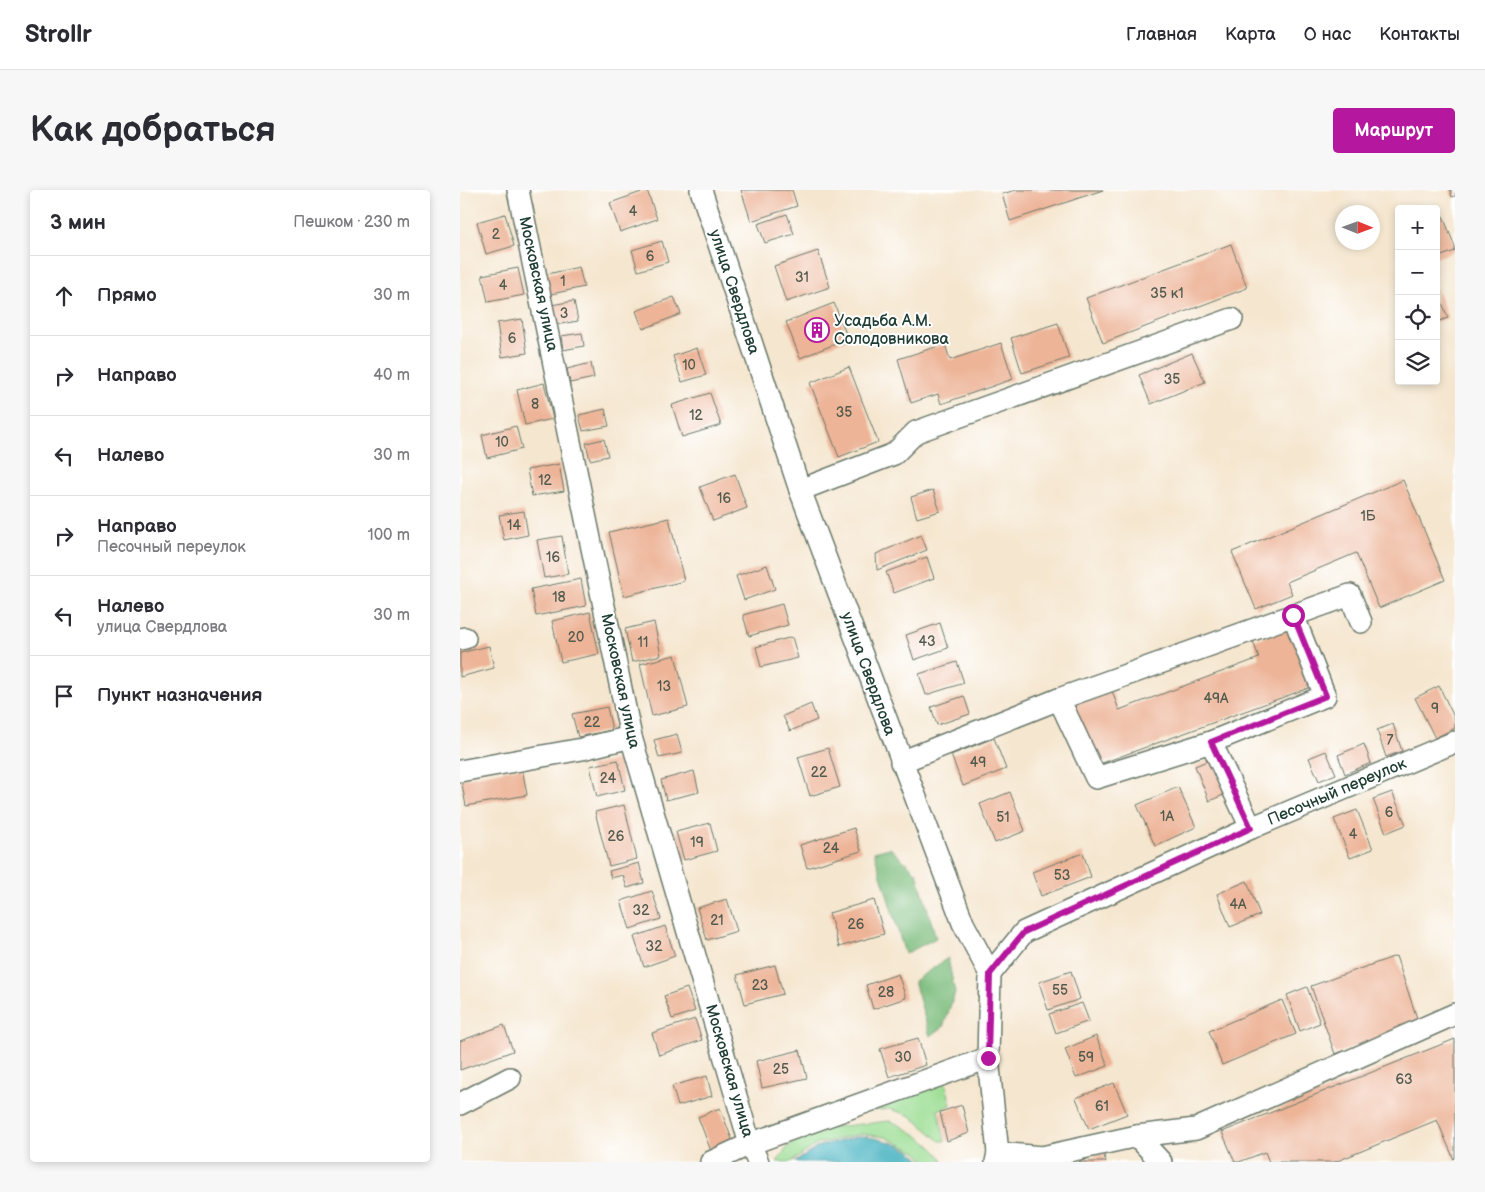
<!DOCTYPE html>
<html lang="ru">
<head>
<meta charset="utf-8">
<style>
	body { margin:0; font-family:"Balsamiq Sans",sans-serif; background:#f7f7f7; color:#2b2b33 }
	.controls { position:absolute; right:15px; top:15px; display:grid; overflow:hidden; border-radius:5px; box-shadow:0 2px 8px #0003 }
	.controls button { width:45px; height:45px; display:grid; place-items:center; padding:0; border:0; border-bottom:1px solid #e1e1e2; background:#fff; color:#2b2b33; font:25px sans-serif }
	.compass { position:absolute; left:875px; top:15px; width:45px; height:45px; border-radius:50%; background:#fff; box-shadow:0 2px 8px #0003; rotate:91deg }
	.stop { position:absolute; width:15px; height:15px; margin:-11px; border:4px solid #b5179e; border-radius:50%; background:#fff }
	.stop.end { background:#b5179e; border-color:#fff; box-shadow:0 1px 5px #0008 }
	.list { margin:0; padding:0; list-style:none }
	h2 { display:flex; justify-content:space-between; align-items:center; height:65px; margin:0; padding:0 20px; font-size:21px }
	h2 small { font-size:16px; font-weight:400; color:#7c7c81 }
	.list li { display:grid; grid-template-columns:32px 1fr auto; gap:15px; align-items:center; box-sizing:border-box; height:80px; padding:0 20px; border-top:1px solid #e1e1e2 }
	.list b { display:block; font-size:19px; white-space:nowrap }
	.list p { margin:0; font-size:16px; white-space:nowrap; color:#7c7c81 }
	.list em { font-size:16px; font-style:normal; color:#7c7c81 }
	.icon { flex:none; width:28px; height:28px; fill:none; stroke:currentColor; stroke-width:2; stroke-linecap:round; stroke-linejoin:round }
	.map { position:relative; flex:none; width:995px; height:972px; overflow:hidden; border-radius:5px }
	header { display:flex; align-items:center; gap:30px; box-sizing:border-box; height:70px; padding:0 25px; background:#fff; border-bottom:1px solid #e1e1e2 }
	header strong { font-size:24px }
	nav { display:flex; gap:28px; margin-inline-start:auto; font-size:18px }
	.intro { display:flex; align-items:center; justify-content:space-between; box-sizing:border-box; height:120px; padding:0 30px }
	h1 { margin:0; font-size:35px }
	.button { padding:12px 22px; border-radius:5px; background:#b5179e; color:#fff; font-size:18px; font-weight:700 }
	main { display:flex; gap:30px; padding:0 30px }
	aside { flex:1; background:#fff; border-radius:5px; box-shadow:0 2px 8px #0003 }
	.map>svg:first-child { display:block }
	.green { fill:#9dde94; stroke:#5e8e64 }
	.forest { fill:#7ebd7e; stroke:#4e7d59 }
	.water { fill:#43b1c0; stroke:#31777a }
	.building { fill:#edb497 }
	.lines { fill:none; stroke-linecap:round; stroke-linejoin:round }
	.minor-casing { stroke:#6a786a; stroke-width:24 }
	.minor { stroke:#fff; stroke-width:21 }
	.route { stroke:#b5179e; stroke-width:6 }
	.labels { text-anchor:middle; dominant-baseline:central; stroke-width:4; stroke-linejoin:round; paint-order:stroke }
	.number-label { font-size:14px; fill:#525b4d }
	.street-label { font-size:16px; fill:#1f3d34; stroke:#fff }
	.poi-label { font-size:16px; fill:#1f3d34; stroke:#fff; text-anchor:start }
</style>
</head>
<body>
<header>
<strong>Strollr</strong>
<nav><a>Главная</a><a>Карта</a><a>О нас</a><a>Контакты</a></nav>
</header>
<div class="intro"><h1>Как добраться</h1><a class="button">Маршрут</a></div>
<main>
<aside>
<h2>3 мин<small>Пешком · 230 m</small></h2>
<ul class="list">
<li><svg class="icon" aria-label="ahead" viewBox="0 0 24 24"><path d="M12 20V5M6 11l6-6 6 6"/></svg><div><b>Прямо</b></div><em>30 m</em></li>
<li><svg class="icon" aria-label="right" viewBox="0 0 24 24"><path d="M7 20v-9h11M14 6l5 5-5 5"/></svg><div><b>Направо</b></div><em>40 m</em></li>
<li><svg class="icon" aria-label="left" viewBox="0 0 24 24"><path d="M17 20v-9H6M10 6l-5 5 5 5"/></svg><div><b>Налево</b></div><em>30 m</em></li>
<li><svg class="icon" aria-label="right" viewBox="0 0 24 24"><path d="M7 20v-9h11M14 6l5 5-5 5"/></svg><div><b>Направо</b><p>Песочный переулок</p></div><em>100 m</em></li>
<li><svg class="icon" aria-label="left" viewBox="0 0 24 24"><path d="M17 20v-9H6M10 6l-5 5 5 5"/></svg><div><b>Налево</b><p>улица Свердлова</p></div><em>30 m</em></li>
<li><svg class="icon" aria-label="arrive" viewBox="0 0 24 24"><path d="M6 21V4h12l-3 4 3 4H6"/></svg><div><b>Пункт назначения</b></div></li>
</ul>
</aside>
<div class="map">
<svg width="995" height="972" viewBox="0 0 995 972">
	<rect width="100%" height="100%" fill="#fff"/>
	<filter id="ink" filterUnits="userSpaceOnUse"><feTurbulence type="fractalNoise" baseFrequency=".02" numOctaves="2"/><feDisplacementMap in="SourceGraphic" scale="10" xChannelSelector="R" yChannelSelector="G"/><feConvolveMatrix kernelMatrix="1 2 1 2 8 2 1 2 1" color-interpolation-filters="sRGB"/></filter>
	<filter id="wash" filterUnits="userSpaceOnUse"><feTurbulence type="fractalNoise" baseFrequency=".0096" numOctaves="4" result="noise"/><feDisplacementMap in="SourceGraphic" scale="20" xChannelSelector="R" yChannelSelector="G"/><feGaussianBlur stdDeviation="1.12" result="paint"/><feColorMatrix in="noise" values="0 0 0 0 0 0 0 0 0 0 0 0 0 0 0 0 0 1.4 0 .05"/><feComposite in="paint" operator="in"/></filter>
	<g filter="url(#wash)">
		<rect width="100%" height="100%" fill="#f5e6cf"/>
		<!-- green -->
		<g class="green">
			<path d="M 484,886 L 491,915 L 478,920 L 485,951 L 480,951 L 451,926 L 430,919 L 382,924 Z"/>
			<path d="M 430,931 C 448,938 475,955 484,972 L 466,972 L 458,963 L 425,947 L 401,944 L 357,954 L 331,972 L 317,972 L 329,955 L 355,939 Z"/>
		</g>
		<!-- forest -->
		<g class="forest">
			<path d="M 430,658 L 457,683 L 476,748 L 445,764 L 414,662 Z"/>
			<path d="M 488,768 L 495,803 L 483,837 L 470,846 L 454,791 Z"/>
		</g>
		<!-- water -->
		<path class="water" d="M 401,946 C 423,949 448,955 463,972 L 335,972 L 359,956 Z"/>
		<g id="blocks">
			<!-- building -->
			<g class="building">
				<path d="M 187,0 L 197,29 L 160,42 L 150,13 Z"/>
				<path d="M 281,0 L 332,0 L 337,16 L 291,31 Z"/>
				<path d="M 556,0 L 643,0 L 550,31 L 542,4 Z"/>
				<path d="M 990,0 L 995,0 L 995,6 L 992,7 Z"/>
				<path d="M 45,24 L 54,56 L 26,64 L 17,32 Z"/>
				<path d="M 327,24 L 334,44 L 305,53 L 298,34 Z"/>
				<path d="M 983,26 L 995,57 L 995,61 L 976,68 L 976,28 Z"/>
				<path d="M 202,51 L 208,72 L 178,81 L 172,60 Z"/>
				<path d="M 771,54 L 787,98 L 643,153 L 626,108 Z"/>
				<path d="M 358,61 L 370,97 L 326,112 L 314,76 Z"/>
				<path d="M 119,77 L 124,97 L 87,105 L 83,85 Z"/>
				<path d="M 58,78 L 64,105 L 28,112 L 22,85 Z"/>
				<path d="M 976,97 L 988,128 L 976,132 Z"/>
				<path d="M 214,107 L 221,124 L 183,139 L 176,121 Z"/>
				<path d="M 114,111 L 118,131 L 95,135 L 91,115 Z"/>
				<path d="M 374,113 L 388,149 L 340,168 L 326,132 Z"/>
				<path d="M 62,129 L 67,163 L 42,167 L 37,133 Z"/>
				<path d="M 598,133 L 609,168 L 562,183 L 551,148 Z"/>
				<path d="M 122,143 L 124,156 L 103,160 L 101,146 Z"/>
				<path d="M 541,153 L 553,189 L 481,214 L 478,204 L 451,213 L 438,169 L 485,154 L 490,170 Z"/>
				<path d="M 237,158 L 246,185 L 222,192 L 213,166 Z"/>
				<path d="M 732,163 L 745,192 L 691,214 L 679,185 Z"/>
				<path d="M 131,173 L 134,188 L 110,193 L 107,179 Z"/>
				<path d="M 389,177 L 418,252 L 379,267 L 350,193 Z"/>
				<path d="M 84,193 L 93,229 L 65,235 L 57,200 Z"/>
				<path d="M 250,203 L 261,235 L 222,247 L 212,215 Z"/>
				<path d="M 145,219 L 149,236 L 123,241 L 119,225 Z"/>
				<path d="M 56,236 L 62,259 L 27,268 L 22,245 Z"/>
				<path d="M 144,249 L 148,266 L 130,270 L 126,253 Z"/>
				<path d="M 99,274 L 104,301 L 72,306 L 67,280 Z"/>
				<path d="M 275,284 L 287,318 L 253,331 L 240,297 Z"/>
				<path d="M 943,290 L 985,390 L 919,418 L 896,363 L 827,392 L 832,404 L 796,419 L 772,362 Z"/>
				<path d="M 473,300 L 480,321 L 457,328 L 451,307 Z"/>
				<path d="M 64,321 L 68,345 L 44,350 L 39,325 Z"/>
				<path d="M 209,328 L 224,391 L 164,406 L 149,342 Z"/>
				<path d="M 461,345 L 467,360 L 417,380 L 416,364 Z"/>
				<path d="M 102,346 L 108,384 L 84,388 L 77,350 Z"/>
				<path d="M 467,367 L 474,388 L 434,403 L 426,382 Z"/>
				<path d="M 307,375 L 315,399 L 284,410 L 276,386 Z"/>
				<path d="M 121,389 L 126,416 L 76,426 L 71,399 Z"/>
				<path d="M 322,414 L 328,435 L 289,446 L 283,425 Z"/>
				<path d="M 130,422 L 139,464 L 101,472 L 92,431 Z"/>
				<path d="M 194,432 L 201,465 L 172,472 L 165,439 Z"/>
				<path d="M 480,433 L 488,458 L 454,470 L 446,445 Z"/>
				<path d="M 833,436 L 854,496 L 634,576 L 613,515 L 652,501 L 659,520 L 799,468 L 793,451 Z"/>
				<path d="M 332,447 L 338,468 L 301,477 L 296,457 Z"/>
				<path d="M 29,456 L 34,478 L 0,487 L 0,463 Z"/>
				<path d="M 215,465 L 228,517 L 192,526 L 180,474 Z"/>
				<path d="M 497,472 L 504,493 L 466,505 L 459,484 Z"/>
				<path d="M 979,496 L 995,529 L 995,538 L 975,548 L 955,508 Z"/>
				<path d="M 504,506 L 510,524 L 477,535 L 471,517 Z"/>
				<path d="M 351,514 L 357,530 L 330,541 L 323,526 Z"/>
				<path d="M 147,517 L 152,540 L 118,547 L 112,524 Z"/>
				<path d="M 933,534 L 942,561 L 926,567 L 917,540 Z"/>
				<path d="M 217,544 L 222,563 L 199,568 L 194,550 Z"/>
				<path d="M 534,548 L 546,579 L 503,596 L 491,565 Z"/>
				<path d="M 904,554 L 911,573 L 885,584 L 878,565 Z"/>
				<path d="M 368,558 L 380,597 L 350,606 L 338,567 Z"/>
				<path d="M 866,561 L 876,584 L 859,591 L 849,568 Z"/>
				<path d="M 752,569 L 766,604 L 749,611 L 735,576 Z"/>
				<path d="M 158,570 L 165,600 L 137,607 L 130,576 Z"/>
				<path d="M 62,577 L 67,605 L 6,616 L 1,589 Z"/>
				<path d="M 234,581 L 239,602 L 206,610 L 201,590 Z"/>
				<path d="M 718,597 L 736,637 L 695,656 L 677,615 Z"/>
				<path d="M 550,602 L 565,641 L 535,653 L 520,614 Z"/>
				<path d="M 932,602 L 946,635 L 926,643 L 913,609 Z"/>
				<path d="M 164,615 L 177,669 L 149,676 L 135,622 Z"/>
				<path d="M 897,620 L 913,659 L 890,668 L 874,629 Z"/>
				<path d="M 250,633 L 257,661 L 224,670 L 216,642 Z"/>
				<path d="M 394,638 L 401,661 L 347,678 L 340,655 Z"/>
				<path d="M 623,663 L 631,687 L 581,706 L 572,682 Z"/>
				<path d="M 179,673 L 184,693 L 167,698 L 163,685 L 151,688 L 149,681 Z"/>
				<path d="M 787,691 L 800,725 L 770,737 L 757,704 Z"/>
				<path d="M 192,701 L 201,729 L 170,739 L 161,711 Z"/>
				<path d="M 267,709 L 277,741 L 247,750 L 237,718 Z"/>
				<path d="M 414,710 L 424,744 L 379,757 L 369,723 Z"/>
				<path d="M 205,736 L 215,766 L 184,777 L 174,747 Z"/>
				<path d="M 936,766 L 959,834 L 875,864 L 851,796 Z"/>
				<path d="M 315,775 L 323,804 L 285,814 L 277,785 Z"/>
				<path d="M 611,781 L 620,809 L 588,820 L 579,792 Z"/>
				<path d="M 438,784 L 446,808 L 413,819 L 406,795 Z"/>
				<path d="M 847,797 L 860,833 L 840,841 L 827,805 Z"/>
				<path d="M 227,798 L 235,821 L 212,829 L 204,806 Z"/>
				<path d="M 822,810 L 836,844 L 762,875 L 749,841 Z"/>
				<path d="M 622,813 L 629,831 L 596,843 L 589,824 Z"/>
				<path d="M 235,829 L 242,850 L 199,865 L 192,843 Z"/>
				<path d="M 44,835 L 53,861 L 0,880 L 0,851 Z"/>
				<path d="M 636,846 L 648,876 L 616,888 L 605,859 Z"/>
				<path d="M 458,848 L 466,875 L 429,887 L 420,859 Z"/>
				<path d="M 995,849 L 995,972 L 977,930 L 875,972 L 809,972 L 805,962 L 779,972 L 775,972 L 762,942 Z"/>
				<path d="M 340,860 L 347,888 L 302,898 L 296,871 Z"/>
				<path d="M 247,886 L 252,906 L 218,916 L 212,896 Z"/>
				<path d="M 654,893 L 667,924 L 629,939 L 616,908 Z"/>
				<path d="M 502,915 L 509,943 L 487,951 L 480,922 Z"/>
				<path d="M 260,918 L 273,952 L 251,961 L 238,927 Z"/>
				<path d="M 643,963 L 646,972 L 619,972 Z"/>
			</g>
		</g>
	</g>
	<g filter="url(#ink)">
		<use href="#blocks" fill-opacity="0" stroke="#6a786a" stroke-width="1"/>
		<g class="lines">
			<defs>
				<g id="minor">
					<path d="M 58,0 L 171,547 L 290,954 L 298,972"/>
					<path d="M 241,0 L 340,300 L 503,733 L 530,784 L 528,868 L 538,963 L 536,972"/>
					<path d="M 340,300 L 434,264 L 456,242 L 772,129"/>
					<path d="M 0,449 L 5,448"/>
					<path d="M 599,509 L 890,405 L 901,432"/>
					<path d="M 751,552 L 865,506 L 833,425"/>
					<path d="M 441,572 L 599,509 L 636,588 L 751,552 L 791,638"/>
					<path d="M 0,581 L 122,559 L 171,547"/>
					<path d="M 530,784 L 564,742 L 791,638 L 995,552"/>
					<path d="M 0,914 L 50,888"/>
					<path d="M 677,946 L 701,972"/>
					<path d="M 538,963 L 582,967 L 677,946 L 736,939 L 995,824"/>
					<path d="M 251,972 L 290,954 L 528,868"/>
				</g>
			</defs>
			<!-- minor casing -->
			<use href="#minor" class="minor-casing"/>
			<!-- minor -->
			<use href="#minor" class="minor"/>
		</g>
	</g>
	<g class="lines" filter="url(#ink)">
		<!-- route -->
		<path class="route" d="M 528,868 L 530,784 L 564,742 L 791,638 L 751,552 L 866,506 L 833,425"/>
	</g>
	<!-- icons -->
	<defs>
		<symbol id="building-ring" viewBox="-11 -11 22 22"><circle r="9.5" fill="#fff" stroke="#b5179e" stroke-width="1.5"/><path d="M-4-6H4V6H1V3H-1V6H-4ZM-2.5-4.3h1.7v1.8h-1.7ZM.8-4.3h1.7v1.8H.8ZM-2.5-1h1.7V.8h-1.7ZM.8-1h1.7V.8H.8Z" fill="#b5179e"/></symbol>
	</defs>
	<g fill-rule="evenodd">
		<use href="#building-ring" x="343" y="126" width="28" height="28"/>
	</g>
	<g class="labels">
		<!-- number labels -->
		<g class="number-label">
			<text x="173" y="21">4</text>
			<text x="36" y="44">2</text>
			<text x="190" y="66">6</text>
			<text x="342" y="87">31</text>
			<text x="103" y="91">1</text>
			<text x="43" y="95">4</text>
			<text x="707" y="103">35 к1</text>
			<text x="104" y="123">3</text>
			<text x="52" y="148">6</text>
			<text x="229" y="175">10</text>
			<text x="712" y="189">35</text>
			<text x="75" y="214">8</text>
			<text x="384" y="222">35</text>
			<text x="236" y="225">12</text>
			<text x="42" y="252">10</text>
			<text x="85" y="290">12</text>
			<text x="264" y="308">16</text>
			<text x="908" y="326">1Б</text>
			<text x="54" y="335">14</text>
			<text x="93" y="367">16</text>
			<text x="99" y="407">18</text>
			<text x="116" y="447">20</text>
			<text x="467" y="451">43</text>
			<text x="183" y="452">11</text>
			<text x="204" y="496">13</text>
			<text x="756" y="508">49А</text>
			<text x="975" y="518">9</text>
			<text x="132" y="532">22</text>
			<text x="930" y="550">7</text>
			<text x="518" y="572">49</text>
			<text x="359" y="582">22</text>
			<text x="148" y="588">24</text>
			<text x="929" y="622">6</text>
			<text x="707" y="626">1А</text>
			<text x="543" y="627">51</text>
			<text x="893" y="644">4</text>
			<text x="156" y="646">26</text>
			<text x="237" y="652">19</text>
			<text x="371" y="658">24</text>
			<text x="602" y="685">53</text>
			<text x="778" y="714">4А</text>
			<text x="181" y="720">32</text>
			<text x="257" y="730">21</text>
			<text x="396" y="734">26</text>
			<text x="194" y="756">32</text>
			<text x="300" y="795">23</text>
			<text x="600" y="800">55</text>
			<text x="426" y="802">28</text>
			<text x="443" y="867">30</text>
			<text x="626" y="867">59</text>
			<text x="321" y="879">25</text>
			<text x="944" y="889">63</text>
			<text x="642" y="916">61</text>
		</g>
		<!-- street labels -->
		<g class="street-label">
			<text transform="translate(78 94) rotate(78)">Московская улица</text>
			<text transform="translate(274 102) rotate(72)">улица Свердлова</text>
			<text transform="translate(408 484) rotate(70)">улица Свердлова</text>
			<text transform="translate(160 491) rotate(78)">Московская улица</text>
			<text transform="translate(877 602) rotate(-23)">Песочный переулок</text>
			<text transform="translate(269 881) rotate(74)">Московская улица</text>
		</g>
		<!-- poi labels -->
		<g class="poi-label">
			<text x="374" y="131">Усадьба А.М.<tspan x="374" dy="18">Солодовникова</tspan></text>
		</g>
	</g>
</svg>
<div class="controls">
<button>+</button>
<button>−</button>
<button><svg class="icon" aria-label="locate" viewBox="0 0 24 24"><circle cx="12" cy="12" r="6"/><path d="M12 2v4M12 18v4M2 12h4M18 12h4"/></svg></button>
<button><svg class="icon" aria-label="layers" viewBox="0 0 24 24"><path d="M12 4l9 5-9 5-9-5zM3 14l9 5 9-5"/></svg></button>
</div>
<svg class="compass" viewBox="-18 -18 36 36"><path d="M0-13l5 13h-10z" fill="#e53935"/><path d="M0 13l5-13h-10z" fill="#7c7c81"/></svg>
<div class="stop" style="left:833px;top:425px"></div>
<div class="stop end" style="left:528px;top:868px"></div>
</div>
</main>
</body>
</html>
